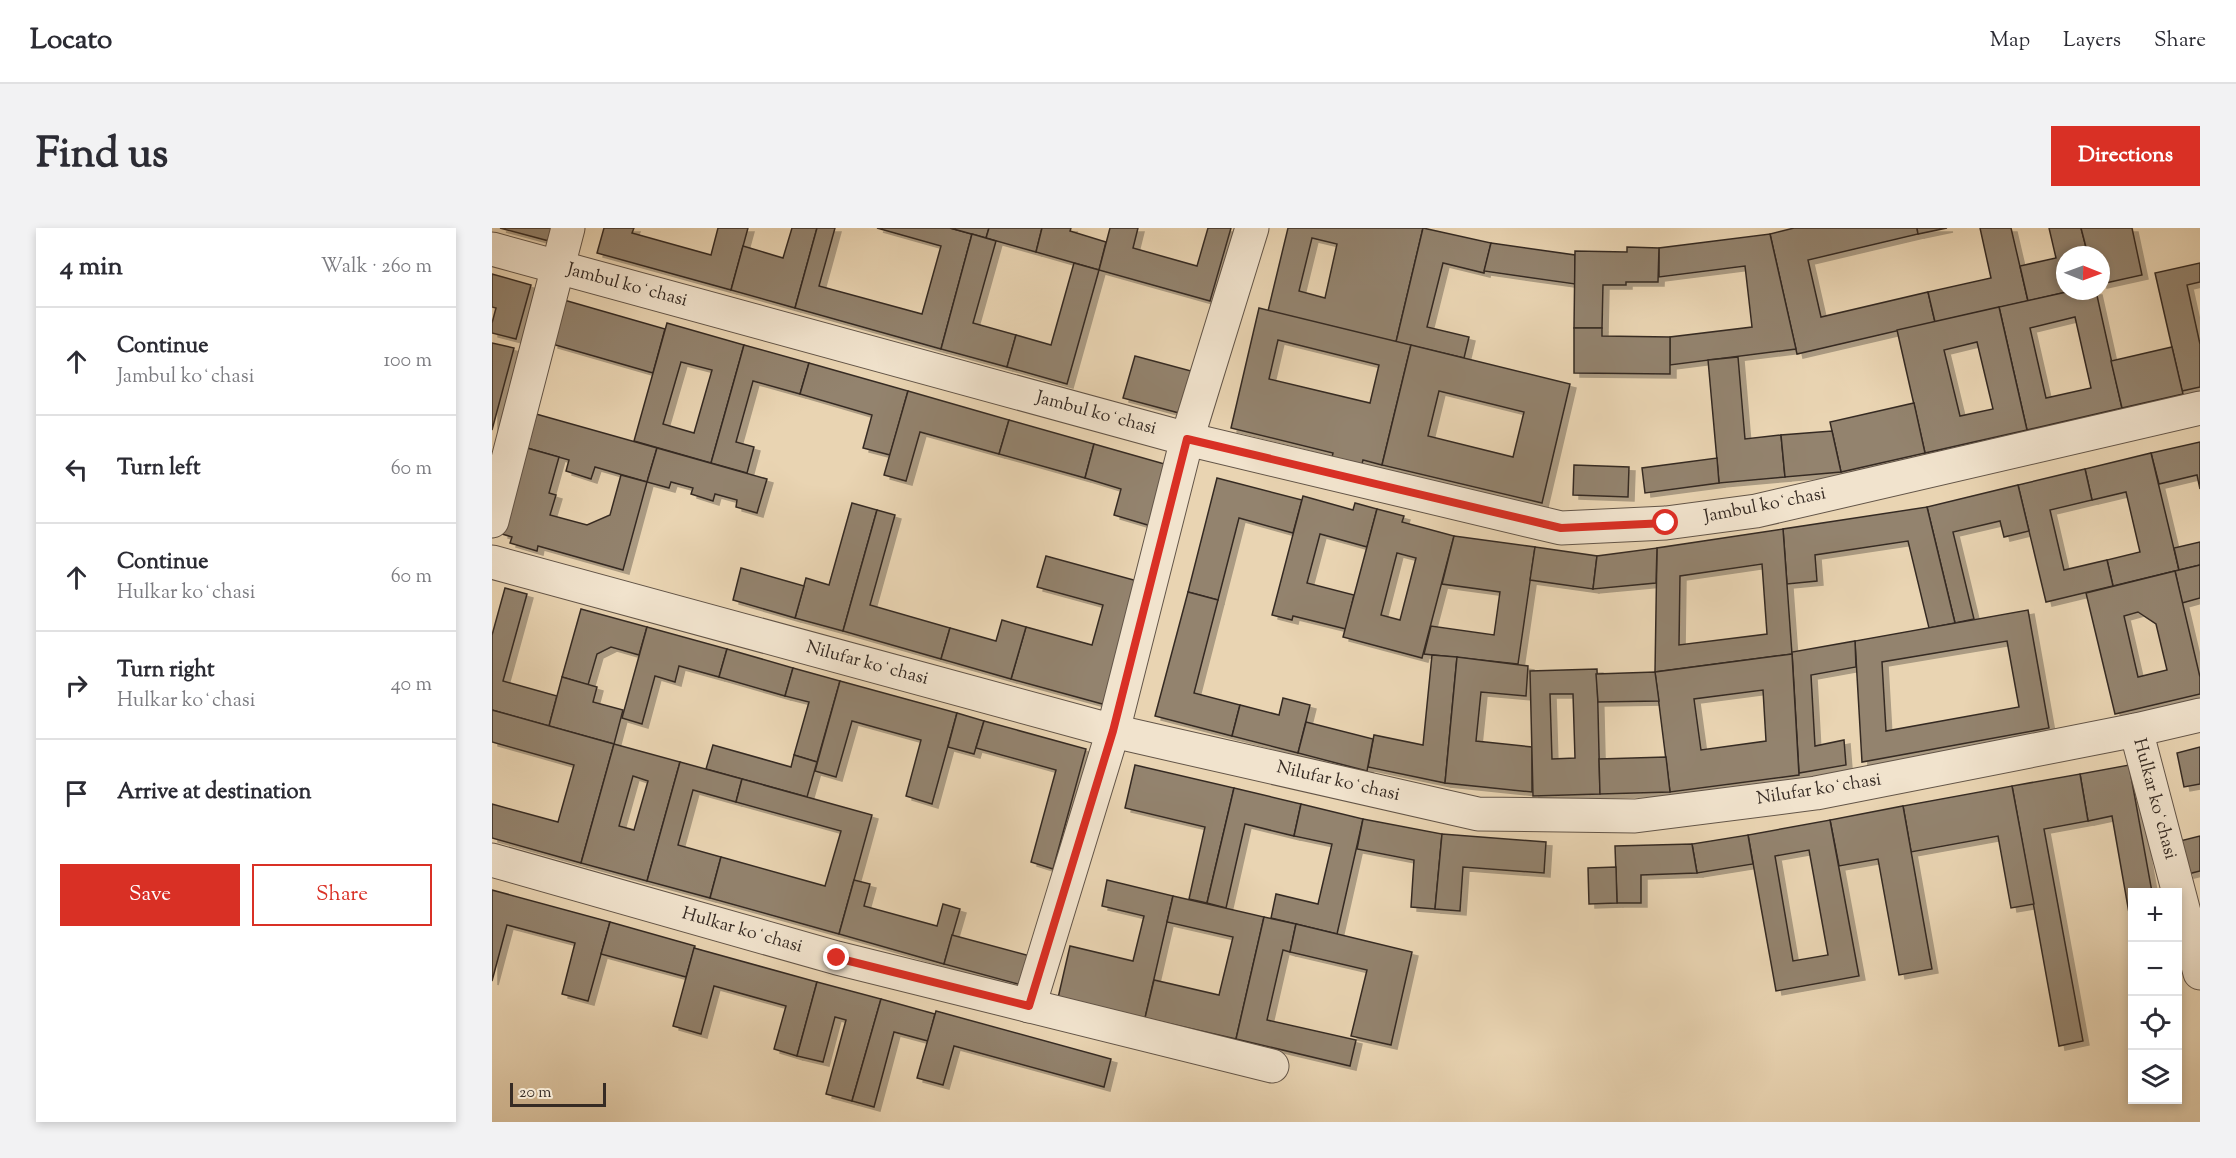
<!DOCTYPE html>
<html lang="en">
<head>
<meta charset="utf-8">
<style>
	body { margin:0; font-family:"Sorts Mill Goudy",serif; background:#f2f2f3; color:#2b2b33 }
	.controls { position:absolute; right:18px; bottom:18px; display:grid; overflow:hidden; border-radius:0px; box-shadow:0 3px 9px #0003 }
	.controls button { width:54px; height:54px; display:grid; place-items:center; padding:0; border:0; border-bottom:2px solid #e1e1e2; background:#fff; color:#2b2b33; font:30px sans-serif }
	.compass { position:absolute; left:1564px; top:18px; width:54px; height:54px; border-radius:50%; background:#fff; box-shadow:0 3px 9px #0003; rotate:91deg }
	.scale { position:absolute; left:18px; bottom:15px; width:96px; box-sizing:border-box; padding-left:6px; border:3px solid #362b24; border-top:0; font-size:16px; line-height:21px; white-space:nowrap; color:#362b24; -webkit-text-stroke:4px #f1e3cd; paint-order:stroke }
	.stop { position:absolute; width:18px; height:18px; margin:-14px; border:4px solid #d93025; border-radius:50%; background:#fff }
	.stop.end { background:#d93025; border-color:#fff; box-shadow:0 2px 6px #0008 }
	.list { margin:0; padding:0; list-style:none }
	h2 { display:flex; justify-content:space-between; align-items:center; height:78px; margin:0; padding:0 24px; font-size:26px }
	h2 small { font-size:20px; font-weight:400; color:#7c7c81 }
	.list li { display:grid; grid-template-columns:39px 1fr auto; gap:18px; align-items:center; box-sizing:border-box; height:108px; padding:0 24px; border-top:2px solid #e1e1e2 }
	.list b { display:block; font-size:22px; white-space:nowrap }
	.list p { margin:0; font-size:20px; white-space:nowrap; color:#7c7c81 }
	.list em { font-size:20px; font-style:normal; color:#7c7c81 }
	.actions { display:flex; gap:12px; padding:18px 24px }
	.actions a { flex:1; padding:14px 0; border:2px solid #d93025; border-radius:0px; text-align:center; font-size:21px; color:#d93025 }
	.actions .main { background:#d93025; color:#fff }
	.icon { flex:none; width:33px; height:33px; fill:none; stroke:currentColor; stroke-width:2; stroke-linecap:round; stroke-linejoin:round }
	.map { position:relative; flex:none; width:1708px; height:894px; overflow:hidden; border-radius:0px }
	header { display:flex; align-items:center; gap:36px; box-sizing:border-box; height:84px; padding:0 30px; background:#fff; border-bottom:2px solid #e1e1e2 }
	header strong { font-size:28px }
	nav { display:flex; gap:33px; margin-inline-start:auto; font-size:21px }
	.intro { display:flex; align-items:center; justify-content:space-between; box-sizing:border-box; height:144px; padding:0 36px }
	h1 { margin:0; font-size:42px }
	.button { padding:15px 27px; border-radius:0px; background:#d93025; color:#fff; font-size:21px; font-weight:700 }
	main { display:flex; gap:36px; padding:0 36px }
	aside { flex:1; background:#fff; border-radius:0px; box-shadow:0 3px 9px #0003 }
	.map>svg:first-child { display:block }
	.building { fill:#93836e; stroke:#362b24; stroke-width:1.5; fill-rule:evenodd; filter:url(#shadow) }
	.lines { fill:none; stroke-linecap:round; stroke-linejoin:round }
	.minor-casing { stroke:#635548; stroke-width:35 }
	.minor { stroke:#f1e3cd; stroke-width:33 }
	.route { stroke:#d93025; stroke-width:8 }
	.labels { text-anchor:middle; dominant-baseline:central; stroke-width:4.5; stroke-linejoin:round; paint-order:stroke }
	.street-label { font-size:18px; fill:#362b24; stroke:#f1e3cd }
</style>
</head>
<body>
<header>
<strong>Locato</strong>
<nav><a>Map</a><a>Layers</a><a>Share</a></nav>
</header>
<div class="intro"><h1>Find us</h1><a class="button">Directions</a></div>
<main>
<aside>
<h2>4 min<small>Walk · 260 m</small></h2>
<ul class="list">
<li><svg class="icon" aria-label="ahead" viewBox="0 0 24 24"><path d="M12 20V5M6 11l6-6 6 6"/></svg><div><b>Continue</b><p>Jambul koʻchasi</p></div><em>100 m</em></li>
<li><svg class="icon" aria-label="left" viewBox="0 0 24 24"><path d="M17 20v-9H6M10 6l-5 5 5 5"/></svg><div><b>Turn left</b></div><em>60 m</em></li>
<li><svg class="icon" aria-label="ahead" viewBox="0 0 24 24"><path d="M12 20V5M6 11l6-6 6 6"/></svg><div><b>Continue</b><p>Hulkar koʻchasi</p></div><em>60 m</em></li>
<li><svg class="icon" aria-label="right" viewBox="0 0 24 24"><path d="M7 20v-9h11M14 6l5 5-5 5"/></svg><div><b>Turn right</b><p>Hulkar koʻchasi</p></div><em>40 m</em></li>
<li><svg class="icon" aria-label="arrive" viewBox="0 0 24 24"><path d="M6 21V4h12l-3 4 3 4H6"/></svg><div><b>Arrive at destination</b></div></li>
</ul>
<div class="actions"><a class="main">Save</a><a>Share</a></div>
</aside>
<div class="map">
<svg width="1708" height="894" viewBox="0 0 1708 894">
	<defs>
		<filter id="shadow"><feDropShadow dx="6" dy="4" stdDeviation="0" flood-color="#0004"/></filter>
	</defs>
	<rect width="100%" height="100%" fill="#e9d4b2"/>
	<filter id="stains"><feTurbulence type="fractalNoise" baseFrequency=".00333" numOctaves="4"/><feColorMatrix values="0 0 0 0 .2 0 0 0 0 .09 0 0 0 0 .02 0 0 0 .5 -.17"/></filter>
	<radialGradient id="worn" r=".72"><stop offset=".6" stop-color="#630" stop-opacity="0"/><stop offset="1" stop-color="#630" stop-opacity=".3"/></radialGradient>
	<!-- building -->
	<g class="building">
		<path d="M 8,0 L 61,0 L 57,13 Z"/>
		<path d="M 112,0 L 142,0 L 140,5 L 219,27 L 226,0 L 256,0 L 239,62 L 105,25 Z"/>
		<path d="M 300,0 L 325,0 L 303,80 L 239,62 L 251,18 L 291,30 Z"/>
		<path d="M 325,0 L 343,0 L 327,58 L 430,86 L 449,18 L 385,0 L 458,0 L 480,6 L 449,121 L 303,80 Z"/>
		<path d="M 458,0 L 497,0 L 494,10 Z"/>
		<path d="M 497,0 L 550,0 L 544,24 L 494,10 Z"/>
		<path d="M 550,0 L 579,0 L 578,3 L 614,14 L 607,42 L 544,24 Z"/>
		<path d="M 618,0 L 646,0 L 641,20 L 705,38 L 716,0 L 739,0 L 718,73 L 607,42 Z"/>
		<path d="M 796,0 L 931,0 L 904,114 L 776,83 ZM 820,10 L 845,16 L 833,70 L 807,63 Z"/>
		<path d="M 931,0 L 999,15 L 992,45 L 951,35 L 935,99 L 977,109 L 972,130 L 904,114 Z"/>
		<path d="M 1302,0 L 1425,0 L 1426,6 L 1316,32 L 1329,89 L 1436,64 L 1443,94 L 1305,126 L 1278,6 Z"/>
		<path d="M 1425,0 L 1455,0 L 1426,6 Z"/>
		<path d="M 1488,0 L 1519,0 L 1536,73 L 1443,94 L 1436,64 L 1499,50 Z"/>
		<path d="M 1557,0 L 1589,0 L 1596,27 L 1573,27 L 1573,63 L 1579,63 L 1536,73 L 1528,38 L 1564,30 Z"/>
		<path d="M 1589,0 L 1640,0 L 1650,47 L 1609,56 L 1609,27 L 1596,27 Z"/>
		<path d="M 480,6 L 504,13 L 481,95 L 524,107 L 515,139 L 449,121 Z"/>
		<path d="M 1278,6 L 1304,121 L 1178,137 L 1178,109 L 1260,99 L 1253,38 L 1167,49 L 1167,20 Z"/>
		<path d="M 999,15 L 1083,27 L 1083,56 L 992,43 Z"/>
		<path d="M 1135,19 L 1167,20 L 1166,54 L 1134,54 L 1134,57 L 1111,57 L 1110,100 L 1082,100 L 1083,23 L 1135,24 Z"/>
		<path d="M 582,35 L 607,42 L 575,156 L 515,139 L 524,107 L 559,117 Z"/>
		<path d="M 1708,35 L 1708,54 L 1695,57 L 1708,116 L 1708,159 L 1690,163 L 1663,45 Z"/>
		<path d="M 0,46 L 39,57 L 24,111 L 0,105 L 0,95 L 4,80 L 0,79 Z"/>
		<path d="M 1579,63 L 1604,63 L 1630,180 L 1535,202 L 1507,79 ZM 1583,89 L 1599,160 L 1554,170 L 1538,100 Z"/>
		<path d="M 72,72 L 173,101 L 161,145 L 60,116 Z"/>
		<path d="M 1507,79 L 1535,202 L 1433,225 L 1405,102 ZM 1485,114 L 1501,181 L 1468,188 L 1452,122 Z"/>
		<path d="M 767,80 L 919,117 L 890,237 L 871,232 L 868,244 L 838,237 L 841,225 L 739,200 ZM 786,112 L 887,137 L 878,175 L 777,151 Z"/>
		<path d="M 175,95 L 252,117 L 219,235 L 142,213 ZM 189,134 L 220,142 L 202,205 L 171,196 Z"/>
		<path d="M 1082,100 L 1110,100 L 1110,108 L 1178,109 L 1178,146 L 1082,145 Z"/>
		<path d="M 0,115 L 22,120 L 0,202 Z"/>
		<path d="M 252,117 L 317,135 L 308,166 L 261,153 L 244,214 L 262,219 L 255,245 L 219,235 Z"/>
		<path d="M 919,117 L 1078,156 L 1050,275 L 890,237 ZM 947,163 L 1032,184 L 1021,229 L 936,208 Z"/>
		<path d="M 1680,119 L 1691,166 L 1630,180 L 1619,133 Z"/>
		<path d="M 643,128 L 699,143 L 687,185 L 631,170 Z"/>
		<path d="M 1246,129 L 1253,211 L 1289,207 L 1293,249 L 1227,255 L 1216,132 Z"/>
		<path d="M 317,135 L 416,163 L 398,227 L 371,220 L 380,187 L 308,166 Z"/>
		<path d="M 416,163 L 517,192 L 507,226 L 428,204 L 414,253 L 392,247 Z"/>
		<path d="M 1422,175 L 1433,225 L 1349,244 L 1338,194 Z"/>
		<path d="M 44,186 L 165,220 L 155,254 L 103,239 L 99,251 L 74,243 L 77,232 L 35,220 Z"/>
		<path d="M 517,192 L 602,216 L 593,250 L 507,226 Z"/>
		<path d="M 1340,203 L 1349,244 L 1293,249 L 1289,207 Z"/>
		<path d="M 1708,214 L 1708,261 L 1705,247 L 1667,256 L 1659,225 Z"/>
		<path d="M 602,216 L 676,237 L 659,298 L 622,287 L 629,261 L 593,250 Z"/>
		<path d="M 35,220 L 67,229 L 57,265 L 64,267 L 58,287 L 95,297 L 118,287 L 129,247 L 155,254 L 131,342 L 46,318 L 45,323 L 18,315 L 20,309 L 10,306 Z"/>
		<path d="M 165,220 L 275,251 L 265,285 L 244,279 L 245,272 L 223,266 L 221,273 L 199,266 L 201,260 L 179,254 L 177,260 L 155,254 Z"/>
		<path d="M 1659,225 L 1687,342 L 1621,358 L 1615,332 L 1648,324 L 1634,264 L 1600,272 L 1593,241 Z"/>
		<path d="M 1225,230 L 1227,255 L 1153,265 L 1150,240 Z"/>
		<path d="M 1082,237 L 1137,239 L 1136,269 L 1081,267 Z"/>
		<path d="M 1593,241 L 1600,272 L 1558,282 L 1572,342 L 1615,332 L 1621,358 L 1554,374 L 1526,257 Z"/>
		<path d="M 725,250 L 810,272 L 801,305 L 747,290 L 726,372 L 696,364 Z"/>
		<path d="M 1526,257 L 1537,303 L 1512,309 L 1508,293 L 1461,304 L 1482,391 L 1463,395 L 1435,279 Z"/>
		<path d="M 811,268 L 861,282 L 863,275 L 885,281 L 875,319 L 828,306 L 815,355 L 862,367 L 854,401 L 801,388 L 800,392 L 780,387 Z"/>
		<path d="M 360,275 L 385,282 L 351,403 L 303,390 L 314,350 L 337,357 Z"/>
		<path d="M 1435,279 L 1463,395 L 1437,400 L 1416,313 L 1323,327 L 1325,353 L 1295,356 L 1291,301 Z"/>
		<path d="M 885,281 L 912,288 L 910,294 L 962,308 L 930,430 L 851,409 ZM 905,325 L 924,330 L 908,392 L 889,387 Z"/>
		<path d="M 385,282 L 403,287 L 378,377 L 458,400 L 449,431 L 351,403 Z"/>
		<path d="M 1291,301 L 1300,426 L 1163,444 L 1165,320 ZM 1270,336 L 1275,406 L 1187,417 L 1188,348 Z"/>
		<path d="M 962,308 L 1043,319 L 1026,436 L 932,426 L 939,398 L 1002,407 L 1008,364 L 950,356 Z"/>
		<path d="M 1708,314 L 1708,337 L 1687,342 L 1682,320 Z"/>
		<path d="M 1043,319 L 1105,328 L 1101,361 L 1038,352 Z"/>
		<path d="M 1165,320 L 1164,355 L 1101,361 L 1105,328 Z"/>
		<path d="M 554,328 L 649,354 L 614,477 L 519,451 L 534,399 L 600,417 L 611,377 L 545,359 Z"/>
		<path d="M 1708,337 L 1708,370 L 1690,375 L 1683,343 Z"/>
		<path d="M 249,340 L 312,358 L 303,390 L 241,372 Z"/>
		<path d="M 1683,343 L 1708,449 L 1708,466 L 1623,486 L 1594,365 ZM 1646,384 L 1664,396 L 1675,442 L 1646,449 L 1632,388 Z"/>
		<path d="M 13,360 L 35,366 L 11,453 L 65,468 L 57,498 L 0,482 L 0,407 Z"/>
		<path d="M 696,364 L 726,372 L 702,465 L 748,477 L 740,508 L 663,488 Z"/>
		<path d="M 89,381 L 155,399 L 147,427 L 119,419 L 105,426 L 96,457 L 70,449 Z"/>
		<path d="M 1536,382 L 1557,500 L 1370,534 L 1363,413 ZM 1515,413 L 1527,479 L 1394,503 L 1390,434 Z"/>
		<path d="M 510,392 L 534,399 L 519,451 L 449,431 L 458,400 L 504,413 Z"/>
		<path d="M 155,399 L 235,421 L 227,449 L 187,438 L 183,454 L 163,448 L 150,496 L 130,490 Z"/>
		<path d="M 1363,413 L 1364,439 L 1319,447 L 1323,518 L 1352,512 L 1354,537 L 1307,545 L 1300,424 Z"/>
		<path d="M 235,421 L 301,440 L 293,468 L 227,449 Z"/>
		<path d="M 1300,426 L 1307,547 L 1178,564 L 1163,444 ZM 1271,462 L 1274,513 L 1209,522 L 1202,471 Z"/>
		<path d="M 940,427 L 965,429 L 953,555 L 876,539 L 882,507 L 931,517 Z"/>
		<path d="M 965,429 L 1036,438 L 1034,468 L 989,464 L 984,513 L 1040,519 L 1040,564 L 953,555 Z"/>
		<path d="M 301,440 L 348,453 L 325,534 L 302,527 L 317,474 L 293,468 Z"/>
		<path d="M 1105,441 L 1108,566 L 1041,568 L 1038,443 ZM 1058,466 L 1081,466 L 1083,530 L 1060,531 Z"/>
		<path d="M 1163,444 L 1167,473 L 1106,474 L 1104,446 Z"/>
		<path d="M 70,449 L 105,459 L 101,474 L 131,482 L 122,516 L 57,498 Z"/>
		<path d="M 348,453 L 465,485 L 440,576 L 414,568 L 429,512 L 360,493 L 344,549 L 323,543 Z"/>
		<path d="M 791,470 L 818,477 L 806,525 L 740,508 L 748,477 L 787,487 Z"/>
		<path d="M 0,482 L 122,516 L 89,635 L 0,610 L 0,576 L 66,594 L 82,537 L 0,514 Z"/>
		<path d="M 465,485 L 492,493 L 482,526 L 456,519 Z"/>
		<path d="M 492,493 L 594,521 L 561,641 L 539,634 L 564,542 L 484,520 Z"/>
		<path d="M 814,494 L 881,511 L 875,543 L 806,525 Z"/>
		<path d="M 122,516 L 188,534 L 155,653 L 89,635 ZM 141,548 L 156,553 L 142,602 L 127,598 Z"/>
		<path d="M 221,517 L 299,539 L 302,527 L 325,534 L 315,569 L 214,541 Z"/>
		<path d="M 1708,519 L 1708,556 L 1692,559 L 1685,525 Z"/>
		<path d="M 1174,529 L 1178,564 L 1108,566 L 1107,531 Z"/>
		<path d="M 188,534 L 250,551 L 244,574 L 201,562 L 186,617 L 229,629 L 218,670 L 155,653 Z"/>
		<path d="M 643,537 L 742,560 L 715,675 L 697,671 L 713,599 L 633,580 Z"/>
		<path d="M 1637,537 L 1660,664 L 1640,664 L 1640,702 L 1620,588 L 1596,593 L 1588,546 Z"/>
		<path d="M 1588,546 L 1596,593 L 1552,601 L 1591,813 L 1567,818 L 1520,558 Z"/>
		<path d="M 250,551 L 380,587 L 347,706 L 218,670 L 229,629 L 333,658 L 349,603 L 244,574 Z"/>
		<path d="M 1520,558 L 1542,676 L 1519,680 L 1506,608 L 1419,624 L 1411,578 Z"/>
		<path d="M 742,560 L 809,576 L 802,608 L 753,596 L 734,680 L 715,675 Z"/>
		<path d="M 809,576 L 871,591 L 845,706 L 779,690 L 784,666 L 826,676 L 840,616 L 802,608 Z"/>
		<path d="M 1411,578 L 1440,741 L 1407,747 L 1386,631 L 1347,638 L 1338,592 Z"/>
		<path d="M 871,591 L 950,606 L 943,681 L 919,679 L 922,632 L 865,621 Z"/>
		<path d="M 1338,592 L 1367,748 L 1284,763 L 1256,607 ZM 1317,622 L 1336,727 L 1301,733 L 1283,628 Z"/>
		<path d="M 950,606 L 1054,614 L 1052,645 L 971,639 L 968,683 L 943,681 Z"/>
		<path d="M 1256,607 L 1261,636 L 1205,645 L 1200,616 Z"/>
		<path d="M 1708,608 L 1708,643 L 1696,646 L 1688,613 Z"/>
		<path d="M 1200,616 L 1205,645 L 1149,647 L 1149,675 L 1125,675 L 1123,618 Z"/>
		<path d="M 1124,639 L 1125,675 L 1097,676 L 1096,640 Z"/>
		<path d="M 362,652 L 378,656 L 372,678 L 445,698 L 451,676 L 468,681 L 452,736 L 347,706 Z"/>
		<path d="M 615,652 L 681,668 L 653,790 L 566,770 L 578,718 L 641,733 L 652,688 L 610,678 Z"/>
		<path d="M 0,662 L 118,694 L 96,773 L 70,766 L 83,715 L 15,697 L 0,753 Z"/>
		<path d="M 681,668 L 772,689 L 744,811 L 653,790 L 662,752 L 727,767 L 741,709 L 675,694 Z"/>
		<path d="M 772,689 L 804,696 L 798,724 L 791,722 L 775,792 L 864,812 L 858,838 L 744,811 Z"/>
		<path d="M 118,694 L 203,718 L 194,749 L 109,726 Z"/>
		<path d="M 804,696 L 920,724 L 899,817 L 859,808 L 875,742 L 798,724 Z"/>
		<path d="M 460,707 L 538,728 L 530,757 L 452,736 Z"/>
		<path d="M 202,720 L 325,754 L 305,828 L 282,821 L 294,778 L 222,758 L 209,806 L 181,798 Z"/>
		<path d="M 325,754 L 389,771 L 360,873 L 334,866 L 354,792 L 343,789 L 331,834 L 305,828 Z"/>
		<path d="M 389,771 L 443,786 L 436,813 L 402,804 L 382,879 L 360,873 Z"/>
		<path d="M 444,783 L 619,831 L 612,859 L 462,818 L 451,857 L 425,850 Z"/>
	</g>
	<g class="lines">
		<defs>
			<g id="minor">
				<path d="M 0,21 L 695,211 L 1069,300 L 1174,295 L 1264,283 L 1708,180"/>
				<path d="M 0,293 L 76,0"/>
				<path d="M 0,334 L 621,503 L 986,586 L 1143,588 L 1324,565 L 1644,502 L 1708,487"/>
				<path d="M 1644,502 L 1708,745"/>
				<path d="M 0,632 L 345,730 L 780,838"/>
				<path d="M 537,778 L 621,503 L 695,211 L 760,0"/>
			</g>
		</defs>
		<!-- minor casing -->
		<use href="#minor" class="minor-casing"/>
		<!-- minor -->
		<use href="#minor" class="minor"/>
	</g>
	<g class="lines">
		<!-- route -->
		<path class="route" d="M 345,730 L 537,778 L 621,503 L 695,211 L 1069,300 L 1174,295"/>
	</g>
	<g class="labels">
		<!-- street labels -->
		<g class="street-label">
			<text transform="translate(135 58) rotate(15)">Jambul koʻchasi</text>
			<text transform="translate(604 186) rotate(15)">Jambul koʻchasi</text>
			<text transform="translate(1273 278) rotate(-11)">Jambul koʻchasi</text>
			<text transform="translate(375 436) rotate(15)">Nilufar koʻchasi</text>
			<text transform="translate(846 554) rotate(13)">Nilufar koʻchasi</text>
			<text transform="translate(1327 562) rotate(-9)">Nilufar koʻchasi</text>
			<text transform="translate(1662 571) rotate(75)">Hulkar koʻchasi</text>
			<text transform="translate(250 703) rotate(16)">Hulkar koʻchasi</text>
		</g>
	</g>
	<rect width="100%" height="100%" filter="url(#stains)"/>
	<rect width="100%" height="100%" fill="url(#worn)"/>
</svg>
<div class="controls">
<button>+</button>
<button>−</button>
<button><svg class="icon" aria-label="locate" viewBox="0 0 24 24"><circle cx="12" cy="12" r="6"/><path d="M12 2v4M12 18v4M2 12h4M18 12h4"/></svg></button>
<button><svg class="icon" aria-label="layers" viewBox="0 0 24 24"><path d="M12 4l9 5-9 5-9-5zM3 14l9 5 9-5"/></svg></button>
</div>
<svg class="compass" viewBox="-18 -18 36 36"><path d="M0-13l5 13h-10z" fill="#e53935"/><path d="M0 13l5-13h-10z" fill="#7c7c81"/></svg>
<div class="scale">20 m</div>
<div class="stop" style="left:1174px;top:295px"></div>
<div class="stop end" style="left:345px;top:730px"></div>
</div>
</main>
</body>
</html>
